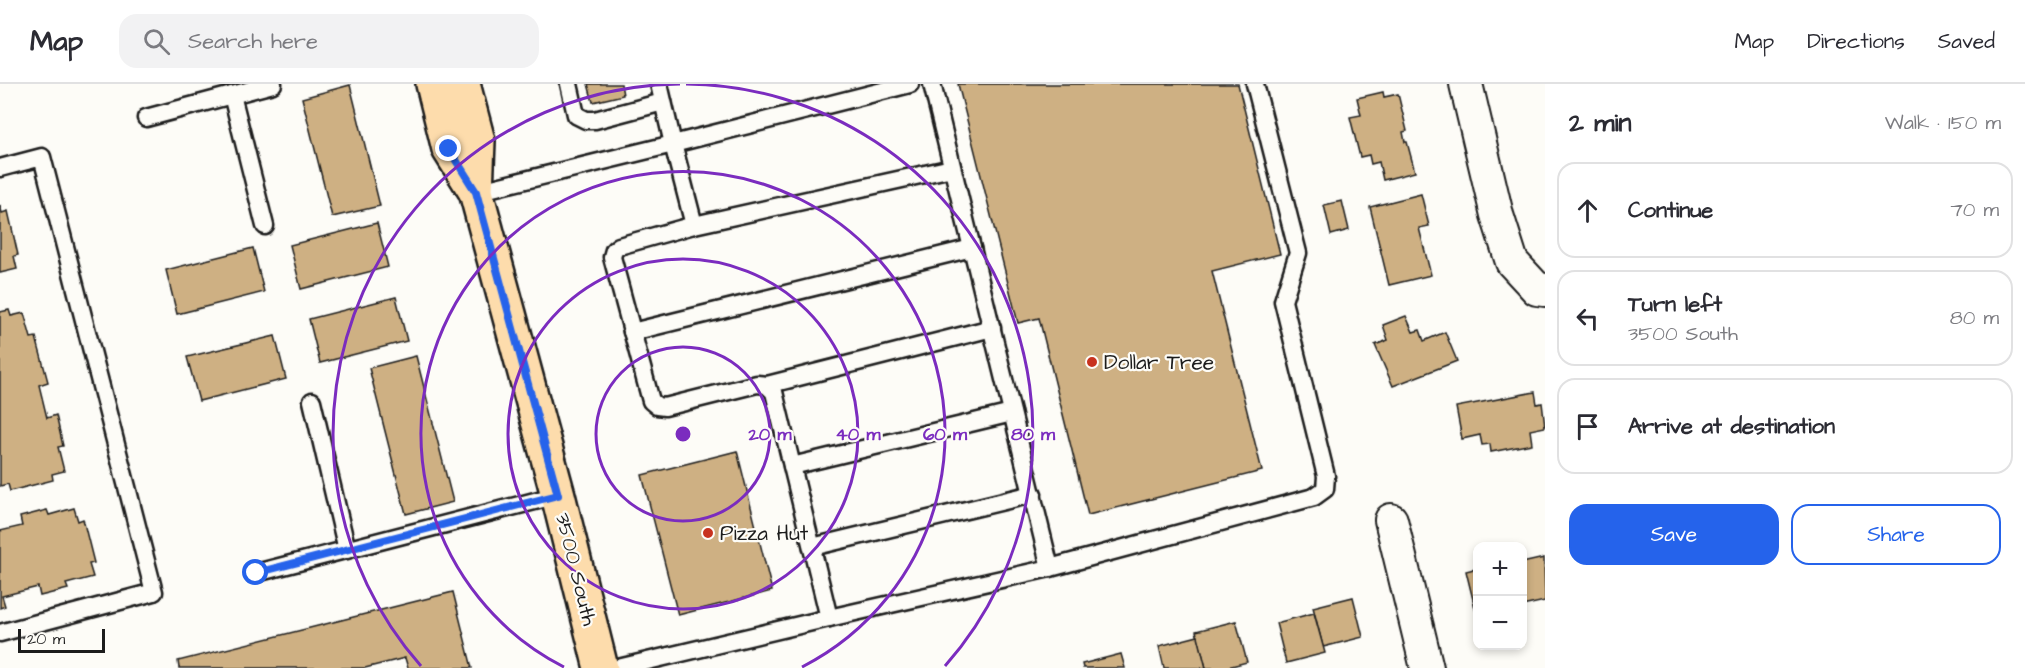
<!DOCTYPE html>
<html lang="en">
<head>
<meta charset="utf-8">
<style>
	body { margin:0; font-family:"Architects Daughter",sans-serif; background:#f2f2f3; color:#2b2b33 }
	.controls { position:absolute; right:18px; bottom:18px; display:grid; overflow:hidden; border-radius:12px; box-shadow:0 3px 9px #0003 }
	.controls button { width:54px; height:54px; display:grid; place-items:center; padding:0; border:0; border-bottom:2px solid #e1e1e2; background:#fff; color:#2b2b33; font:30px sans-serif }
	.scale { position:absolute; left:18px; bottom:15px; width:87px; box-sizing:border-box; padding-left:6px; border:3px solid #1c1c1c; border-top:0; font-size:16px; line-height:21px; white-space:nowrap; color:#1c1c1c; -webkit-text-stroke:4px #fdfcf7; paint-order:stroke }
	.stop { position:absolute; width:18px; height:18px; margin:-14px; border:4px solid #2563eb; border-radius:50%; background:#fff }
	.stop.end { background:#2563eb; border-color:#fff; box-shadow:0 2px 6px #0008 }
	.list { margin:0; padding:0; list-style:none }
	h2 { display:flex; justify-content:space-between; align-items:center; height:78px; margin:0; padding:0 24px; font-size:26px }
	h2 small { font-size:20px; font-weight:400; color:#7c7c81 }
	.list li { display:grid; grid-template-columns:39px 1fr auto; gap:18px; align-items:center; box-sizing:border-box; height:96px; margin:0 12px 12px; padding:0 12px; border:2px solid #e1e1e2; border-radius:18px }
	.list b { display:block; font-size:22px; white-space:nowrap }
	.list p { margin:0; font-size:20px; white-space:nowrap; color:#7c7c81 }
	.list em { font-size:20px; font-style:normal; color:#7c7c81 }
	.actions { display:flex; gap:12px; padding:18px 24px }
	.actions a { flex:1; padding:14px 0; border:2px solid #2563eb; border-radius:18px; text-align:center; font-size:21px; color:#2563eb }
	.actions .main { background:#2563eb; color:#fff }
	.icon { flex:none; width:33px; height:33px; fill:none; stroke:currentColor; stroke-width:2; stroke-linecap:round; stroke-linejoin:round }
	.map { position:relative; flex:none; width:1545px; height:584px; overflow:hidden }
	header { display:flex; align-items:center; gap:36px; box-sizing:border-box; height:84px; padding:0 30px; background:#fff; border-bottom:2px solid #e1e1e2 }
	header strong { font-size:28px }
	nav { display:flex; gap:33px; margin-inline-start:auto; font-size:21px }
	.search { width:420px; height:54px; background:#f2f2f3; display:flex; align-items:center; gap:15px; box-sizing:border-box; padding:0 21px; border-radius:18px; color:#7c7c81; font-size:22px }
	main { display:flex }
	aside { flex:1; background:#fff }
	.map>svg:first-child { display:block }
	.building { fill:#ceb083; stroke:#1c1c1c; stroke-width:1.5 }
	.lines { fill:none; stroke-linecap:round; stroke-linejoin:round }
	.service-casing { stroke:#1c1c1c; stroke-width:21 }
	.minor-casing { stroke:#1c1c1c; stroke-width:36 }
	.primary-casing { stroke:#1c1c1c; stroke-width:38 }
	.service { stroke:#fdfcf7; stroke-width:16 }
	.minor { stroke:#fdfcf7; stroke-width:32 }
	.primary { stroke:#fddcac; stroke-width:33 }
	.route { stroke:#2563eb; stroke-width:8 }
	.ring { fill:none; stroke:#7b2cbf; stroke-width:3 }
	.poi-dot { fill:#c8321e; stroke:#fdfcf7; stroke-width:2 }
	.labels { text-anchor:middle; dominant-baseline:central; stroke-width:4.5; stroke-linejoin:round; paint-order:stroke }
	.poi-label { font-size:21px; fill:#1c1c1c; stroke:#fdfcf7; text-anchor:start }
	.street-label { font-size:21px; fill:#1c1c1c; stroke:#fdfcf7 }
	.centre { fill:#7b2cbf; stroke:#fdfcf7; stroke-width:3 }
	.ring-label { font-size:18px; text-anchor:middle; font-weight:bold; fill:#7b2cbf; stroke:#fdfcf7; stroke-width:4.5; stroke-linejoin:round; paint-order:stroke }
</style>
</head>
<body>
<header>
<strong>Map</strong>
<div class="search"><svg class="icon" aria-label="search" viewBox="0 0 24 24"><circle cx="10" cy="10" r="6"/><path d="M15 15l6 6"/></svg>Search here</div>
<nav><a>Map</a><a>Directions</a><a>Saved</a></nav>
</header>
<main>
<div class="map">
<svg width="1545" height="584" viewBox="0 0 1545 584">
	<rect width="100%" height="100%" fill="#fdfcf7"/>
	<filter id="ink" filterUnits="userSpaceOnUse"><feTurbulence type="fractalNoise" baseFrequency=".0167" numOctaves="2"/><feDisplacementMap in="SourceGraphic" scale="12" xChannelSelector="R" yChannelSelector="G"/><feConvolveMatrix kernelMatrix="1 2 1 2 8 2 1 2 1" color-interpolation-filters="sRGB"/></filter>
	<g filter="url(#ink)">
		<!-- building -->
		<g class="building">
			<path d="M 588,0 L 621,0 L 623,11 L 593,18 Z"/>
			<path d="M 958,0 L 1238,0 L 1280,170 L 1212,187 L 1262,387 L 1088,431 L 1039,234 L 1018,239 Z"/>
			<path d="M 350,1 L 380,122 L 332,133 L 302,14 Z"/>
			<path d="M 1383,8 L 1384,13 L 1398,10 L 1407,47 L 1403,48 L 1405,58 L 1407,58 L 1415,88 L 1383,96 L 1379,78 L 1371,80 L 1369,71 L 1360,73 L 1350,33 L 1361,31 L 1357,14 Z"/>
			<path d="M 1421,110 L 1429,142 L 1419,144 L 1431,191 L 1389,201 L 1370,123 Z"/>
			<path d="M 1342,117 L 1349,146 L 1331,151 L 1324,121 Z"/>
			<path d="M 0,121 L 2,129 L 8,127 L 18,171 L 14,172 L 17,185 L 0,189 Z"/>
			<path d="M 377,139 L 388,183 L 301,205 L 290,161 Z"/>
			<path d="M 253,164 L 264,208 L 177,230 L 166,186 Z"/>
			<path d="M 396,213 L 407,257 L 320,279 L 309,235 Z"/>
			<path d="M 9,226 L 11,232 L 24,229 L 31,254 L 36,253 L 48,298 L 39,301 L 47,334 L 56,331 L 63,362 L 58,363 L 64,387 L 52,390 L 53,396 L 10,407 L 8,400 L 0,402 L 0,228 Z"/>
			<path d="M 1406,232 L 1413,248 L 1420,246 L 1424,257 L 1445,248 L 1457,277 L 1393,302 L 1375,261 L 1388,256 L 1383,241 Z"/>
			<path d="M 275,252 L 286,295 L 199,317 L 187,273 Z"/>
			<path d="M 416,272 L 453,418 L 406,430 L 369,284 Z"/>
			<path d="M 1535,308 L 1537,320 L 1542,319 L 1545,343 L 1530,346 L 1532,360 L 1491,368 L 1490,360 L 1482,361 L 1480,351 L 1462,355 L 1456,323 Z"/>
			<path d="M 737,367 L 772,507 L 678,531 L 642,391 Z"/>
			<path d="M 74,424 L 78,437 L 83,435 L 94,479 L 89,480 L 93,493 L 66,500 L 68,505 L 40,512 L 38,503 L 2,512 L 5,522 L 0,524 L 0,447 L 22,442 L 20,433 L 47,426 L 49,431 Z"/>
			<path d="M 1544,474 L 1545,517 L 1522,522 L 1522,479 Z"/>
			<path d="M 1478,484 L 1478,528 L 1476,528 L 1466,487 Z"/>
			<path d="M 453,508 L 472,584 L 408,584 L 405,574 L 365,584 L 179,584 L 178,577 Z"/>
			<path d="M 1353,513 L 1363,553 L 1323,563 L 1313,523 Z"/>
			<path d="M 1314,529 L 1325,569 L 1286,579 L 1276,539 Z"/>
			<path d="M 1236,537 L 1247,578 L 1224,584 L 1206,584 L 1196,547 Z"/>
			<path d="M 1198,552 L 1206,584 L 1164,584 L 1159,562 Z"/>
			<path d="M 1121,570 L 1125,584 L 1083,584 L 1082,580 Z"/>
		</g>
		<g class="lines">
			<defs>
				<g id="service">
					<path d="M 569,0 L 576,31 L 586,36 L 595,36 L 663,18"/>
					<path d="M 659,0 L 673,60 L 910,0"/>
					<path d="M 932,0 L 1050,484"/>
					<path d="M 232,11 L 265,142"/>
					<path d="M 146,34 L 273,0"/>
					<path d="M 0,84 L 42,73 L 154,508 L 0,549"/>
					<path d="M 476,108 L 673,60 L 694,141 L 619,162 L 614,166 L 612,173 L 651,317 L 657,322 L 665,323 L 757,300 L 767,301 L 774,308 L 829,534 L 618,584"/>
					<path d="M 694,141 L 952,84"/>
					<path d="M 632,248 L 972,164"/>
					<path d="M 767,301 L 992,244"/>
					<path d="M 312,317 L 347,466"/>
					<path d="M 792,382 L 1012,329"/>
					<path d="M 812,463 L 1033,410"/>
					<path d="M 256,489 L 558,411"/>
					<path d="M 829,534 L 1050,484 L 1314,413 L 1325,405 L 1326,392 L 1283,217 L 1298,169 L 1255,0"/>
				</g>
				<g id="minor">
					<path d="M 1466,0 L 1497,131 L 1512,178 L 1537,205 L 1545,206"/>
					<path d="M 1391,436 L 1427,584"/>
				</g>
				<g id="primary">
					<path d="M 433,0 L 449,65 L 476,108"/>
					<path d="M 463,0 L 478,57 L 476,108 L 558,411 L 601,584"/>
				</g>
			</defs>
			<!-- service casing -->
			<use href="#service" class="service-casing"/>
			<!-- minor casing -->
			<use href="#minor" class="minor-casing"/>
			<!-- primary casing -->
			<use href="#primary" class="primary-casing"/>
			<!-- service -->
			<use href="#service" class="service"/>
			<!-- minor -->
			<use href="#minor" class="minor"/>
			<!-- primary -->
			<use href="#primary" class="primary"/>
		</g>
	</g>
	<g class="lines" filter="url(#ink)">
		<!-- route -->
		<path class="route" d="M 256,489 L 558,411 L 476,108 L 449,65"/>
	</g>
	<!-- distance rings -->
	<g class="ring">
		<circle cx="683" cy="350" r="87"/>
		<circle cx="683" cy="350" r="175"/>
		<path d="M564 583A262 262 0 1 1 802 583"/>
		<path d="M421 582A350 350 0 0 1 680 0M686 0A350 350 0 0 1 945 582"/>
	</g>
	<!-- markers -->
	<g class="poi-dot">
		<circle cx="1092" cy="278" r="6"/>
		<circle cx="708" cy="449" r="6"/>
	</g>
	<g class="labels">
		<!-- poi labels -->
		<g class="poi-label">
			<text x="1104" y="278">Dollar Tree</text>
			<text x="720" y="449">Pizza Hut</text>
		</g>
		<!-- street labels -->
		<g class="street-label">
			<text transform="translate(576 485) rotate(76)">3500 South</text>
		</g>
	</g>
	<circle cx="683" cy="350" r="9" class="centre"/>
	<g class="ring-label">
		<text x="770" y="356">20 m</text>
		<text x="858" y="356">40 m</text>
		<text x="945" y="356">60 m</text>
		<text x="1033" y="356">80 m</text>
	</g>
</svg>
<div class="controls">
<button>+</button>
<button>−</button>
</div>
<div class="scale">20 m</div>
<div class="stop" style="left:256px;top:489px"></div>
<div class="stop end" style="left:449px;top:65px"></div>
</div>
<aside>
<h2>2 min<small>Walk · 150 m</small></h2>
<ul class="list">
<li><svg class="icon" aria-label="ahead" viewBox="0 0 24 24"><path d="M12 20V5M6 11l6-6 6 6"/></svg><div><b>Continue</b></div><em>70 m</em></li>
<li><svg class="icon" aria-label="left" viewBox="0 0 24 24"><path d="M17 20v-9H6M10 6l-5 5 5 5"/></svg><div><b>Turn left</b><p>3500 South</p></div><em>80 m</em></li>
<li><svg class="icon" aria-label="arrive" viewBox="0 0 24 24"><path d="M6 21V4h12l-3 4 3 4H6"/></svg><div><b>Arrive at destination</b></div></li>
</ul>
<div class="actions"><a class="main">Save</a><a>Share</a></div>
</aside>
</main>
</body>
</html>
